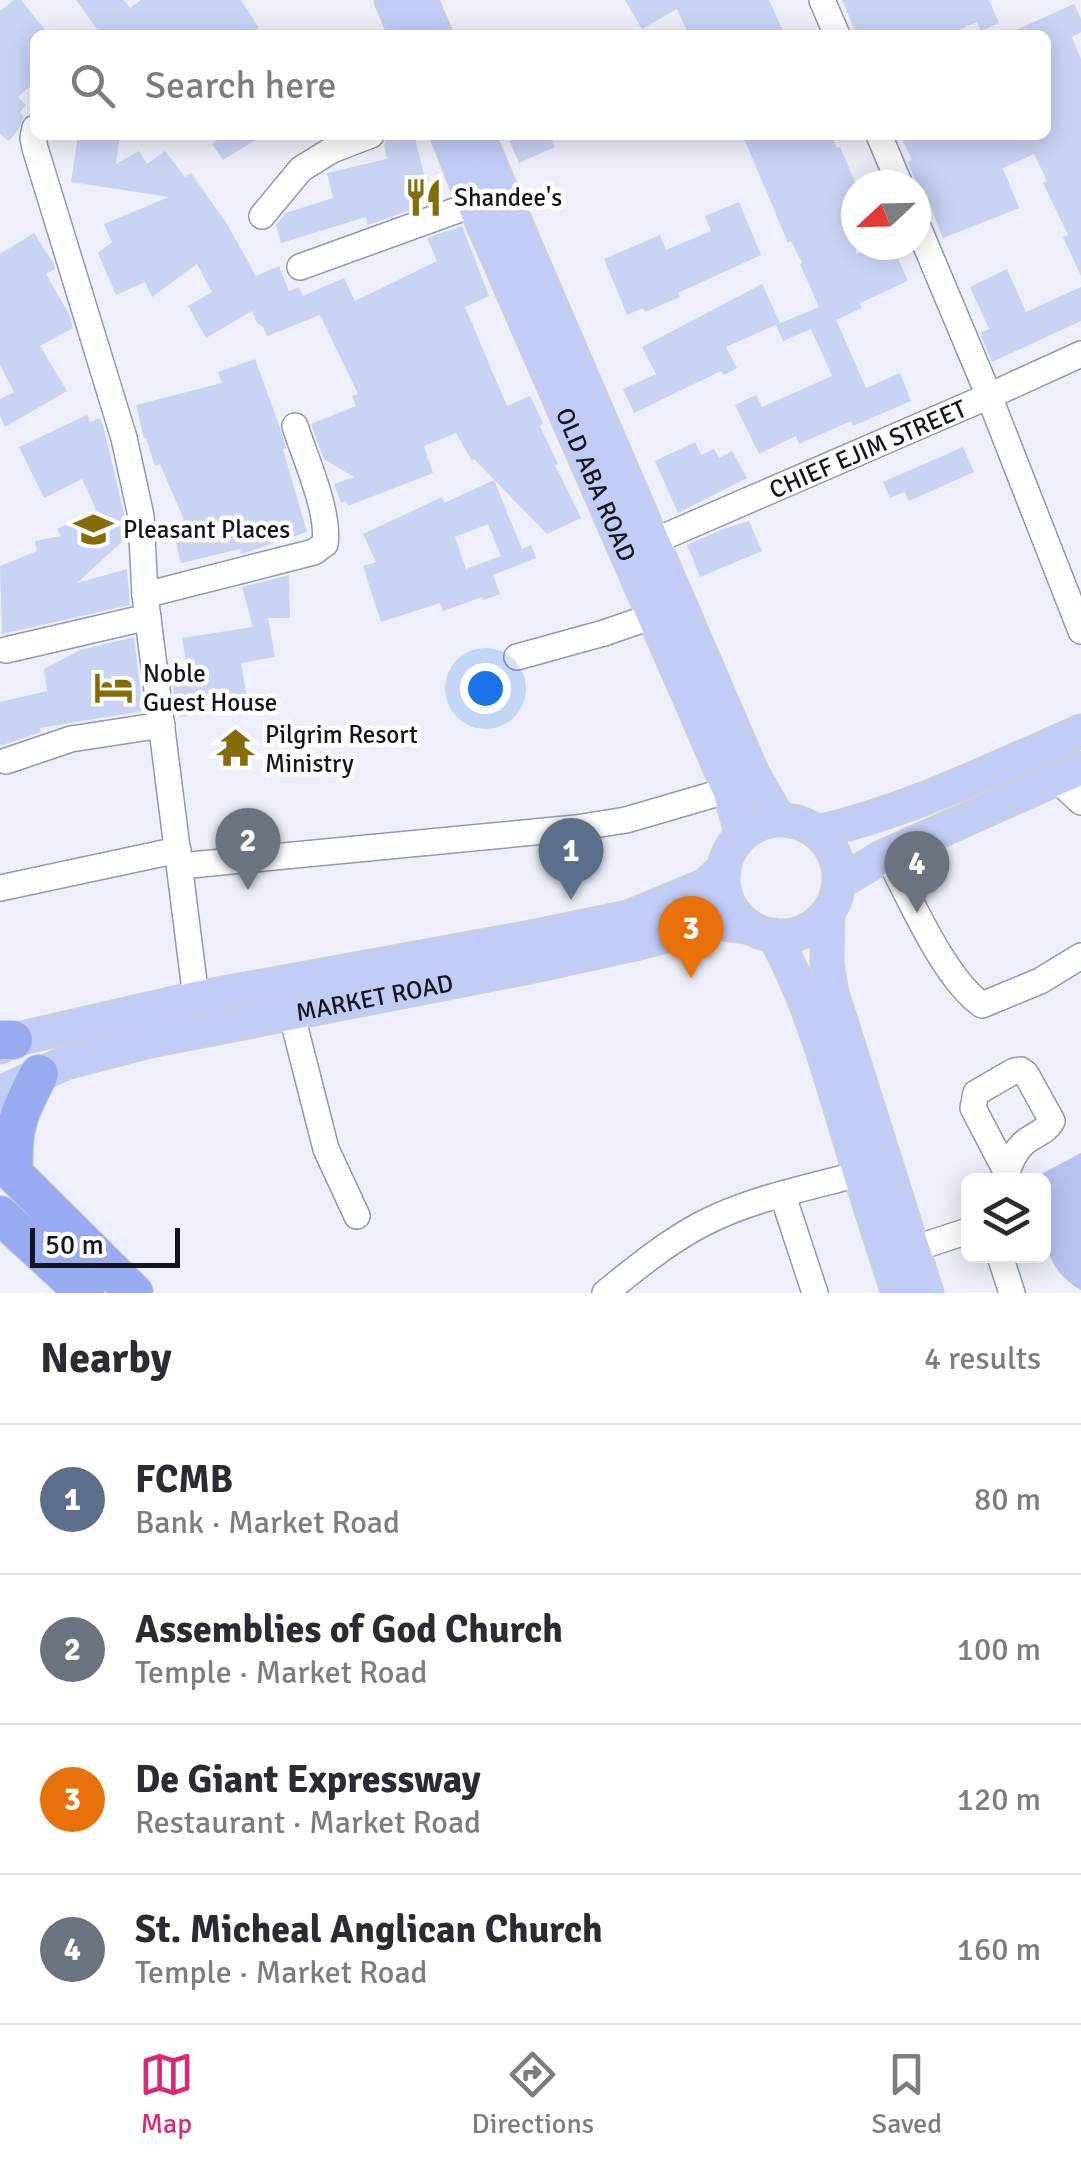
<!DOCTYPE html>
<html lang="en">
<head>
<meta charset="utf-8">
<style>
	body { margin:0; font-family:Signika,sans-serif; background:#f2f2f3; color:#2b2b33 }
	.controls { position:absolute; right:30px; bottom:30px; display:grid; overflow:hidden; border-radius:15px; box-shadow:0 5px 25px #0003 }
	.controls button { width:90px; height:90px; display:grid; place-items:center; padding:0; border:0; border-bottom:2px solid #e1e1e2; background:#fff; color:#2b2b33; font:50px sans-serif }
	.compass { position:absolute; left:841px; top:170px; width:90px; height:90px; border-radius:50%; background:#fff; box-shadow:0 5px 25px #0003; rotate:248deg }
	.scale { position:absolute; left:30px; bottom:25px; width:150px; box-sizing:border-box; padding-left:10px; border:5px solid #13151e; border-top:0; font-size:28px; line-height:35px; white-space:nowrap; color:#13151e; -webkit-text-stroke:8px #fff; paint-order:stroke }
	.you { position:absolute; left:485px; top:688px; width:35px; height:35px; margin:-25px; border:8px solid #fff; border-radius:50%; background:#1a73e8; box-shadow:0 0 0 15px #1a73e833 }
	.badge { display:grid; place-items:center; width:65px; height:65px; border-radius:50%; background:#db2777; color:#fff; font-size:32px; font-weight:700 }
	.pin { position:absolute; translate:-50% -82px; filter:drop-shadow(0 2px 5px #0008) }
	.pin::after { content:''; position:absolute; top:52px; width:35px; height:30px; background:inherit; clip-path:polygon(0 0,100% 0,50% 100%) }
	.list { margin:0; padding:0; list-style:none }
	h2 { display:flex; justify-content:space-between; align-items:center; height:130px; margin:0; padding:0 40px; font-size:42px }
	h2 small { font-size:32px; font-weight:400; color:#7c7c81 }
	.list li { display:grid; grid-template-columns:65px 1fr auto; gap:30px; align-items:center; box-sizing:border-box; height:150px; padding:0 40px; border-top:2px solid #e1e1e2 }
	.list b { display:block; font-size:38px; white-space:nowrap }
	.list p { margin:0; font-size:32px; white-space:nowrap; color:#7c7c81 }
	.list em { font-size:32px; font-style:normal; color:#7c7c81 }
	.icon { flex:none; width:55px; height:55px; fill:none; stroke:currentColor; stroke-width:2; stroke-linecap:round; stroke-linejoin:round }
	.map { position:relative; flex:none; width:1081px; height:1293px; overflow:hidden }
	.search { position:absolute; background:#fff; box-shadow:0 5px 25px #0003; left:30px; right:30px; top:30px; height:110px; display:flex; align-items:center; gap:25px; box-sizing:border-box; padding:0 35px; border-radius:15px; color:#7c7c81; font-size:38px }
	.sheet { height:730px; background:#fff }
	nav { display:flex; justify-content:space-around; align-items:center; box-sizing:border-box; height:140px; border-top:2px solid #e1e1e2; background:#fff; font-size:28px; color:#7c7c81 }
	nav a { display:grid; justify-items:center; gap:5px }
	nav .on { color:#db2777 }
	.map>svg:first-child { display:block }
	.green { fill:#b6c3f2 }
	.building { fill:#c9d3f3; fill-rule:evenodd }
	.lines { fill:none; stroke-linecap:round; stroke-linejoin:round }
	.minor-casing { stroke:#9198b0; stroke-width:28 }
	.major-casing { stroke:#d0d0d2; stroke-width:35 }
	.highway-casing { stroke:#d0d0d2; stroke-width:40 }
	.minor { stroke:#fff; stroke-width:25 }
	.major { stroke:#c1ccf7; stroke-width:32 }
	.highway { stroke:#98aaf1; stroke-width:38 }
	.labels { text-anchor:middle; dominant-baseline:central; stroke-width:9; stroke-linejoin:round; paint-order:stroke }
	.poi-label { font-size:25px; fill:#13151e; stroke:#fff; text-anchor:start }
	.street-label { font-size:25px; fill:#13151e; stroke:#fff }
</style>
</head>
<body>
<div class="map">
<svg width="1081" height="1293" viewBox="0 0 1081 1293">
	<rect width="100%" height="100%" fill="#edf0fa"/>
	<!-- green -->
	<path class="green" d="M 1081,1153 L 1081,1290 C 1037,1265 1044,1224 1044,1180 L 1036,1180 L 1043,1173 Z"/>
	<!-- building -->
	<g class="building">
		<path d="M 14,0 L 21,0 L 49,35 L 35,35 L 35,82 L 18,97 L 26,105 L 20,112 L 24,116 L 18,130 L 9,141 L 0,134 L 0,11 Z"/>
		<path d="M 76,0 L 124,0 L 130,8 L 141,0 L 241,0 L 259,28 L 248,35 L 101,35 Z"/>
		<path d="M 625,0 L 769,0 L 785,35 L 689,35 L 677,9 L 642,29 Z"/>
		<path d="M 842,0 L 989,0 L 999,23 L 981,31 L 977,22 L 946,35 L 857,35 Z"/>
		<path d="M 1074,4 L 1081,19 L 1081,32 L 1072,37 L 1081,59 L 1081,276 L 1063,237 L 1068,235 L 1043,183 L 1047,181 L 1034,154 L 1003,168 L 1019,208 L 943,238 L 927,198 L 923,200 L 916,182 L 908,162 L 912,160 L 900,135 L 1046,135 L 1046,35 L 1005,35 Z"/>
		<path d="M 78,135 L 120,135 L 116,164 L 139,151 L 147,164 L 165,151 L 185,177 L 191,173 L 227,224 L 256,276 L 279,266 L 289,291 L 299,287 L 303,296 L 344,278 L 355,301 L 437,261 L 427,238 L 462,226 L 489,296 L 465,307 L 507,406 L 530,396 L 543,423 L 540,426 L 558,464 L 555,465 L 581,518 L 547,534 L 474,459 L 472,461 L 456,433 L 424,446 L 433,473 L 348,506 L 346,501 L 341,503 L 334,484 L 354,477 L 324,459 L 311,424 L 356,406 L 352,396 L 358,394 L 320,315 L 267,336 L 263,327 L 257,323 L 252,311 L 206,338 L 188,306 L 212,292 L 197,264 L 152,297 L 145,282 L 116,295 L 98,253 L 112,242 L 104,224 L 169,197 L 71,182 Z"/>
		<path d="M 226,135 L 264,135 L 223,160 L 212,144 Z"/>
		<path d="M 408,135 L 414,135 L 424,174 L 407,178 L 416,208 L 368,225 L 366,217 L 281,243 L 276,225 L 286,213 L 333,198 L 327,173 L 387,159 L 384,145 L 386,140 Z"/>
		<path d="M 507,135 L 550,135 L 555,147 L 519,163 Z"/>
		<path d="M 760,135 L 831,135 L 837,148 L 840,147 L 856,184 L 856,254 L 876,245 L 892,245 L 908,281 L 860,303 L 862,308 L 836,320 L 866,388 L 900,373 L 911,401 L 853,426 L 851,421 L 799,444 L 796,436 L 759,454 L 735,405 L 756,395 L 762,407 L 832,376 L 811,329 L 783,341 L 776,325 L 819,307 L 800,264 L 802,263 L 791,241 L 788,243 L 745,141 Z"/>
		<path d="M 739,202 L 761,255 L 678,293 L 680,297 L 645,312 L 643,308 L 627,315 L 604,259 L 660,235 L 666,250 L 711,231 L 705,216 Z"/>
		<path d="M 34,233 L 54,264 L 55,269 L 46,274 L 70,316 L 73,328 L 40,346 L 67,391 L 5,427 L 0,416 L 0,399 L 14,392 L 0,365 L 0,254 Z"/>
		<path d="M 1007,269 L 1026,312 L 1081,287 L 1081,321 L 992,362 L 980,333 L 989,329 L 970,287 Z"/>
		<path d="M 762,284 L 780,323 L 726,347 L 737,368 L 724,375 L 721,371 L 634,413 L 623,389 L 656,374 L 642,347 Z"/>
		<path d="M 255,359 L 279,425 L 286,448 L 283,449 L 307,532 L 241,554 L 240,549 L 181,563 L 171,523 L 184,520 L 160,464 L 155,466 L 146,438 L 144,438 L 136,405 L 222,383 L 218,372 Z"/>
		<path d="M 87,415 L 90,422 L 100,418 L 103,425 L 125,518 L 126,538 L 77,583 L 127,569 L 130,605 L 2,634 L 0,566 L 37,551 L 35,541 L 61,536 L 57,529 L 96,509 L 82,479 L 44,498 L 19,447 Z"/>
		<path d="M 695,442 L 701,455 L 714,449 L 719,458 L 732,451 L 747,478 L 678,513 L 655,461 Z"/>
		<path d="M 963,447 L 974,472 L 909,501 L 904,492 L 890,498 L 883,482 Z"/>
		<path d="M 494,480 L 522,549 L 531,545 L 536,558 L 493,575 L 500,594 L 483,600 L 482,597 L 443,611 L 440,603 L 381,622 L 363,566 L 376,562 L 363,534 L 442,497 L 444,503 ZM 488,524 L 501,556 L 466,569 L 455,537 Z"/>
		<path d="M 749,521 L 762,551 L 700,577 L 687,545 L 723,529 Z"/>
		<path d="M 289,575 L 290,618 L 268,618 L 275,657 L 241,663 L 247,698 L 202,706 L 204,713 L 180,717 L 179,712 L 176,712 L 172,681 L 189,678 L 182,638 L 253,627 L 242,587 Z"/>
		<path d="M 134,637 L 143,711 L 40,728 L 41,732 L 0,746 L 0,702 L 47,691 L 44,669 L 80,650 Z"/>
	</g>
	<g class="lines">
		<defs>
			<g id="minor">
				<path d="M 822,0 L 837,35"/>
				<path d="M 35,128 L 33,138 L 35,148 L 124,438 L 141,516 L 145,595 L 196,998"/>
				<path d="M 879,135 L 900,185"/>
				<path d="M 262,216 L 301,169 L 332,150 L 371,135"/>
				<path d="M 916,222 L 989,396 L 1081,631"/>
				<path d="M 300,267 L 474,204"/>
				<path id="s1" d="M 652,542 L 989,396 L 1081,354"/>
				<path d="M 145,595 L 314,552 L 325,544 C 330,512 305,458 295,426"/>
				<path d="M 6,650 L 148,617"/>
				<path d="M 517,657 L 604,633 L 653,616"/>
				<path d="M 6,761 L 71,739 L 162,725"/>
				<path d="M 1056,779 L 1081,802"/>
				<path d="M 887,855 C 910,898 943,977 982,1005 L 1040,981 L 1081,956"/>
				<path d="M 180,866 L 576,828 L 626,820 L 729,790"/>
				<path d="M 0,888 L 178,850"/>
				<path d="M 291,1012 L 326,1149 L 357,1216"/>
				<path d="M 1004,1180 C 1009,1167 1013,1152 1025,1142 C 1035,1134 1046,1132 1052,1121 L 1026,1074 L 1021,1070 L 1014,1071 L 976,1093 L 973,1108 L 1007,1173"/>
				<path d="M 787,1208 L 815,1293"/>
				<path d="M 913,1249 L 968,1231"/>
				<path d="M 1000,1256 L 1012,1293"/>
				<path d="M 605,1293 C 636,1268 666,1243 702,1224 C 750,1199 806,1188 859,1174"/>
			</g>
			<g id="major">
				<path d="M 391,0 L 406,35"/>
				<path d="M 421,0 L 436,35"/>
				<path id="s2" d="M 447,135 L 474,204 L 703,729 L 729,790 L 742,835"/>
				<path d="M 478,135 L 753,774 L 779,819"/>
				<circle cx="781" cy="878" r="58"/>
				<path d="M 817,832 C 909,811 994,769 1081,731"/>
				<path d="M 839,883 L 882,857 L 1081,768"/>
				<path d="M 828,913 L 827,964 L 832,993 L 927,1293"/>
				<path d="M 774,935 C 809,999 828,1068 849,1138 C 864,1190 881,1241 898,1293"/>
				<path d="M 0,1047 L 13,1040 L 196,998 L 526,938 L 629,917 L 706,885 L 724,868"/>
				<path id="s3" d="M 0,1093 L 65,1063 L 150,1041 L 529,967 L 635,944 L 716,923 L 752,928"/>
			</g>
			<g id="highway">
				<path d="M 0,1040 L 13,1040"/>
				<path d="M 0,1160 L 134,1293"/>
				<path d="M 14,1173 C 12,1128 18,1114 39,1074"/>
				<path d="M 0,1215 L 85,1293"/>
			</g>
		</defs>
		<!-- minor casing -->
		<use href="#minor" class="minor-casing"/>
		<!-- major casing -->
		<use href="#major" class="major-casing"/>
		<!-- highway casing -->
		<use href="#highway" class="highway-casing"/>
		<!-- minor -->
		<use href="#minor" class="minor"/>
		<!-- major -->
		<use href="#major" class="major"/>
		<!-- highway -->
		<use href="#highway" class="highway"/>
	</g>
	<!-- icons -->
	<defs>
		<symbol id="restaurant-bare" viewBox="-9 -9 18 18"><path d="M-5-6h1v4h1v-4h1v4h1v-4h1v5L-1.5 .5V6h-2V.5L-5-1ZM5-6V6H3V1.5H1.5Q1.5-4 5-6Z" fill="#856c09" stroke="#fff" stroke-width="2.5" paint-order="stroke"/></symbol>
		<symbol id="school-bare" viewBox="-9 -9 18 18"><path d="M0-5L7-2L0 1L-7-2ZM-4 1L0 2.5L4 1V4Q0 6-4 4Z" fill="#856c09" stroke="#fff" stroke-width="2.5" paint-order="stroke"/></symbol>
		<symbol id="hotel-bare" viewBox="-9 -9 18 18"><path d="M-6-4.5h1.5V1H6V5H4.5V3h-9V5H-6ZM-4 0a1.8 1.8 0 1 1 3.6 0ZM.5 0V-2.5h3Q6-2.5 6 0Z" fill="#856c09" stroke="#fff" stroke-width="2.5" paint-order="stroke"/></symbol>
		<symbol id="temple-bare" viewBox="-9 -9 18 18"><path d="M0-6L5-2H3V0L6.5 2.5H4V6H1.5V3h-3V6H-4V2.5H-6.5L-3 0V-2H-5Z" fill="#856c09" stroke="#fff" stroke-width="2.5" paint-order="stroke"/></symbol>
	</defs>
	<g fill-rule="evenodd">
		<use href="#restaurant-bare" x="396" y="170" width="55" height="55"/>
		<use href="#school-bare" x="66" y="502" width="55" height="55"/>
		<use href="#hotel-bare" x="86" y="660" width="55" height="55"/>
		<use href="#temple-bare" x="208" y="720" width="55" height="55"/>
	</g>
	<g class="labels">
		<!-- poi labels -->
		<g class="poi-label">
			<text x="454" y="197">Shandee's</text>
			<text x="123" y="529">Pleasant Places</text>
			<text x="143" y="673">Noble<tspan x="143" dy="29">Guest House</tspan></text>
			<text x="265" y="734">Pilgrim Resort<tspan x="265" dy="29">Ministry</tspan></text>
		</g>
		<!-- street labels -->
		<g class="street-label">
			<text stroke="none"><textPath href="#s1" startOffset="235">CHIEF EJIM STREET</textPath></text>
			<text stroke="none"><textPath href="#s2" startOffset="380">OLD ABA ROAD</textPath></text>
			<text stroke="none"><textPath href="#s3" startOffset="388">MARKET ROAD</textPath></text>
		</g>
	</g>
</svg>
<div class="controls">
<button><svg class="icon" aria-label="layers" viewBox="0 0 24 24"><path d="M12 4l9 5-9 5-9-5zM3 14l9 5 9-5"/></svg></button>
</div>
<svg class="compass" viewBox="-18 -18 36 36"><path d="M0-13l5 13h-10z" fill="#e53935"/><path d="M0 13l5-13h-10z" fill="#7c7c81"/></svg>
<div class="scale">50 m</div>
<div class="you"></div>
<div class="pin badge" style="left:571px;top:900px;background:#5c6f8a">1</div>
<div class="pin badge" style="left:248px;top:890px;background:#6b7280">2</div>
<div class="pin badge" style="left:691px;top:978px;background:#e8710a">3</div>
<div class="pin badge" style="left:917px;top:913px;background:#6b7280">4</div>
<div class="search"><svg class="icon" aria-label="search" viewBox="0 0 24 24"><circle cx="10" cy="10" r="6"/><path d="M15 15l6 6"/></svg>Search here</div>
</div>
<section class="sheet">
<h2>Nearby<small>4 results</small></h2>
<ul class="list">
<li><span class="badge" style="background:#5c6f8a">1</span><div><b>FCMB</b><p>Bank · Market Road</p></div><em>80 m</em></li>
<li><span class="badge" style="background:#6b7280">2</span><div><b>Assemblies of God Church</b><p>Temple · Market Road</p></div><em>100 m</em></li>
<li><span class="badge" style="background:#e8710a">3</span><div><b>De Giant Expressway</b><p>Restaurant · Market Road</p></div><em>120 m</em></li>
<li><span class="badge" style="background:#6b7280">4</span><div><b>St. Micheal Anglican Church</b><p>Temple · Market Road</p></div><em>160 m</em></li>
</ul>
</section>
<nav>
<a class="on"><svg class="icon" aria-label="map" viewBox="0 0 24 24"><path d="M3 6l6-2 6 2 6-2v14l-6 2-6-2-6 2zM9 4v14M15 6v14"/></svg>Map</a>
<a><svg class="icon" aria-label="directions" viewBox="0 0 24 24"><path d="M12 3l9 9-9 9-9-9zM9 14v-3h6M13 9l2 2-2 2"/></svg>Directions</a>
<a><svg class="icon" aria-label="saved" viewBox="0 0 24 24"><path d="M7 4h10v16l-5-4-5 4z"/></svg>Saved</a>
</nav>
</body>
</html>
